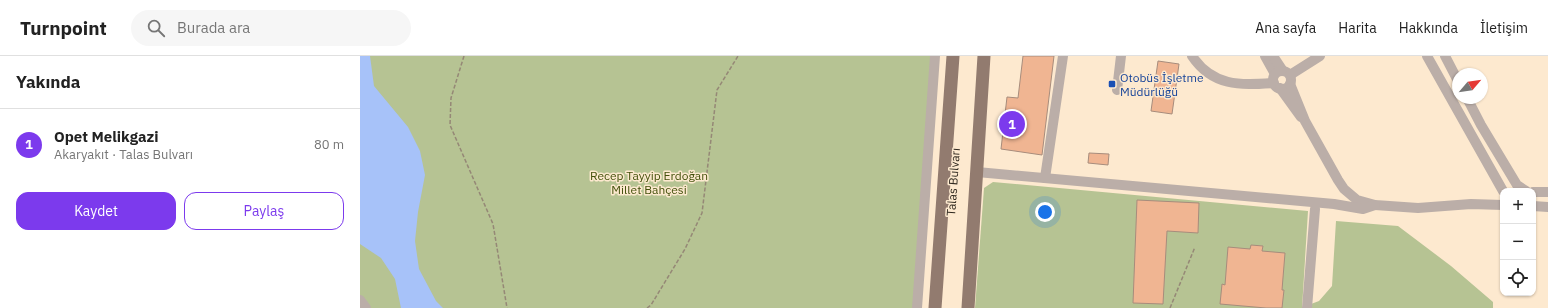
<!DOCTYPE html>
<html lang="tr">
<head>
<meta charset="utf-8">
<style>
	body { margin:0; font-family:"IBM Plex Sans",sans-serif; background:#f6f6f6; color:#222 }
	.controls { position:absolute; right:12px; bottom:12px; display:grid; overflow:hidden; border-radius:8px; box-shadow:0 1px 3px #0004 }
	.controls button { width:36px; height:36px; display:grid; place-items:center; padding:0; border:0; border-bottom:1px solid #e0e0e0; background:#fff; color:#222; font:20px sans-serif }
	.compass { position:absolute; left:1092px; top:12px; width:36px; height:36px; border-radius:50%; background:#fff; box-shadow:0 1px 3px #0004; rotate:61deg }
	.you { position:absolute; left:685px; top:156px; width:14px; height:14px; margin:-10px; border:3px solid #fff; border-radius:50%; background:#1a73e8; box-shadow:0 0 0 6px #1a73e833 }
	.badge { display:grid; place-items:center; width:26px; height:26px; border-radius:50%; background:#7c3aed; color:#fff; font-size:13px; font-weight:700 }
	.pin { position:absolute; translate:-50% -50%; border:2px solid #fff; box-shadow:0 1px 4px #0006 }
	.list { margin:0; padding:0; list-style:none }
	h2 { display:flex; justify-content:space-between; align-items:center; height:52px; margin:0; padding:0 16px; font-size:17px }
	h2 small { font-size:13px; font-weight:400; color:#767676 }
	.list li { display:grid; grid-template-columns:26px 1fr auto; gap:12px; align-items:center; box-sizing:border-box; height:72px; padding:0 16px; border-top:1px solid #e0e0e0 }
	.list b { display:block; font-size:15px; white-space:nowrap }
	.list p { margin:0; font-size:13px; white-space:nowrap; color:#767676 }
	.list em { font-size:13px; font-style:normal; color:#767676 }
	.actions { display:flex; gap:8px; padding:12px 16px }
	.actions a { flex:1; padding:9px 0; border:1px solid #7c3aed; border-radius:12px; text-align:center; font-size:14px; color:#7c3aed }
	.actions .main { background:#7c3aed; color:#fff }
	.icon { flex:none; width:22px; height:22px; fill:none; stroke:currentColor; stroke-width:2; stroke-linecap:round; stroke-linejoin:round }
	.map { position:relative; flex:none; width:1188px; height:252px; overflow:hidden }
	header { display:flex; align-items:center; gap:24px; box-sizing:border-box; height:56px; padding:0 20px; background:#fff; border-bottom:1px solid #e0e0e0 }
	header strong { font-size:19px }
	nav { display:flex; gap:22px; margin-inline-start:auto; font-size:14px }
	.search { width:280px; height:36px; background:#f6f6f6; display:flex; align-items:center; gap:10px; box-sizing:border-box; padding:0 14px; border-radius:22px; color:#767676; font-size:15px }
	main { display:flex }
	aside { flex:1; background:#fff }
	.map>svg:first-child { display:block }
	.green { fill:#b6c393 }
	.water { fill:#a7c2f9 }
	.building { fill:#f0b592; stroke:#a78c7c }
	.lines { fill:none; stroke-linecap:round; stroke-linejoin:round }
	.path { stroke:#958876; stroke-width:1.5; stroke-dasharray:4 2; stroke-linecap:butt }
	.minor { stroke:#bbaea8; stroke-width:10 }
	.major { stroke:#927b6f; stroke-width:13 }
	.transit-dot { fill:#1a4fb4; stroke:#fde9cf; stroke-width:1.5 }
	.labels { text-anchor:middle; dominant-baseline:central; stroke-width:3; stroke-linejoin:round; paint-order:stroke }
	.transit-label { font-size:12px; fill:#164399; stroke:#fde9cf; text-anchor:start }
	.park-label { font-size:12px; fill:#43500b; stroke:#fde9cf }
	.street-label { font-size:12px; fill:#30291f; stroke:#fde9cf }
</style>
</head>
<body>
<header>
<strong>Turnpoint</strong>
<div class="search"><svg class="icon" aria-label="search" viewBox="0 0 24 24"><circle cx="10" cy="10" r="6"/><path d="M15 15l6 6"/></svg>Burada ara</div>
<nav><a>Ana sayfa</a><a>Harita</a><a>Hakkında</a><a>İletişim</a></nav>
</header>
<main>
<aside>
<h2>Yakında<small></small></h2>
<ul class="list">
<li><span class="badge">1</span><div><b>Opet Melikgazi</b><p>Akaryakıt · Talas Bulvarı</p></div><em>80 m</em></li>
</ul>
<div class="actions"><a class="main">Kaydet</a><a>Paylaş</a></div>
</aside>
<div class="map">
<svg width="1188" height="252" viewBox="0 0 1188 252">
	<rect width="100%" height="100%" fill="#fde9cf"/>
	<!-- green -->
	<g class="green">
		<path d="M 0,0 L 579,0 L 560,252 L 0,252 Z"/>
		<path d="M 633,126 L 948,155 L 942,252 L 615,252 L 624,132 Z"/>
		<path d="M 976,165 L 1038,170 L 1091,210 L 1133,246 L 1133,252 L 951,252 L 951,248 L 959,245 L 972,230 Z"/>
	</g>
	<!-- water -->
	<path class="water" d="M 0,0 L 10,0 L 14,30 L 48,71 L 60,95 L 65,119 L 58,156 L 55,185 L 59,213 L 76,245 L 83,252 L 41,252 L 35,223 L 21,202 L 0,188 Z"/>
	<!-- building -->
	<g class="building">
		<path d="M 663,0 L 694,0 L 682,99 L 641,93 L 647,41 L 658,42 Z"/>
		<path d="M 798,5 L 819,8 L 812,58 L 791,55 Z"/>
		<path d="M 729,97 L 749,98 L 748,109 L 728,107 Z"/>
		<path d="M 777,144 L 839,147 L 838,177 L 807,175 L 803,248 L 773,247 Z"/>
		<path d="M 891,189 L 903,190 L 902,195 L 925,197 L 922,234 L 924,234 L 922,252 L 906,252 L 860,248 L 862,228 L 865,229 L 868,191 L 890,193 Z"/>
	</g>
	<g class="lines">
		<!-- path -->
		<g class="path">
			<path d="M 104,0 L 91,42 L 90,69 L 133,168 L 147,252"/>
			<path d="M 287,252 L 291,249 L 325,193 L 342,157 L 357,34 L 378,0"/>
			<path d="M 810,252 L 835,191"/>
		</g>
		<!-- minor -->
		<g class="minor">
			<path d="M 832,0 C 853,31 880,29 914,27"/>
			<path d="M 905,0 L 915,18"/>
			<path d="M 913,0 L 923,15"/>
			<path d="M 1067,0 L 1143,135"/>
			<path d="M 1085,0 L 1098,25"/>
			<circle cx="922" cy="24" r="9"/>
			<path d="M 930,19 L 960,0"/>
			<path d="M 930,28 L 945,65 L 978,124 L 984,133 L 997,144 L 1015,149 L 1058,152 L 1111,148 L 1143,149"/>
			<path d="M 920,32 L 941,61"/>
			<path d="M 757,34 L 761,0"/>
			<path d="M 1107,42 L 1121,69 L 1157,129 L 1166,135"/>
			<path d="M 617,116 L 974,148 L 1003,153 L 1015,149"/>
			<path d="M 685,122 L 703,0"/>
			<path d="M 1173,136 L 1188,136"/>
			<path d="M 1173,150 L 1188,151"/>
			<path d="M 0,244 L 6,252"/>
			<path d="M 557,252 L 575,0"/>
			<path d="M 947,252 L 955,153"/>
		</g>
		<!-- major -->
		<g class="major">
			<path d="M 575,252 L 593,0"/>
			<path d="M 608,252 L 624,0"/>
		</g>
	</g>
	<!-- markers -->
	<rect class="transit-dot" x="748" y="24" width="8" height="8" rx="2"/>
	<g class="labels">
		<!-- transit labels -->
		<g class="transit-label">
			<text x="760" y="21">Otobüs İşletme<tspan x="760" dy="14">Müdürlüğü</tspan></text>
		</g>
		<!-- park labels -->
		<g class="park-label">
			<text x="289" y="119">Recep Tayyip Erdoğan<tspan x="289" dy="14">Millet Bahçesi</tspan></text>
		</g>
		<!-- street labels -->
		<g class="street-label">
			<text transform="translate(593 126) rotate(-86)">Talas Bulvarı</text>
		</g>
	</g>
</svg>
<div class="controls">
<button>+</button>
<button>−</button>
<button><svg class="icon" aria-label="locate" viewBox="0 0 24 24"><circle cx="12" cy="12" r="6"/><path d="M12 2v4M12 18v4M2 12h4M18 12h4"/></svg></button>
</div>
<svg class="compass" viewBox="-18 -18 36 36"><path d="M0-13l5 13h-10z" fill="#e53935"/><path d="M0 13l5-13h-10z" fill="#767676"/></svg>
<div class="you"></div>
<div class="pin badge" style="left:652px;top:68px">1</div>
</div>
</main>
</body>
</html>
